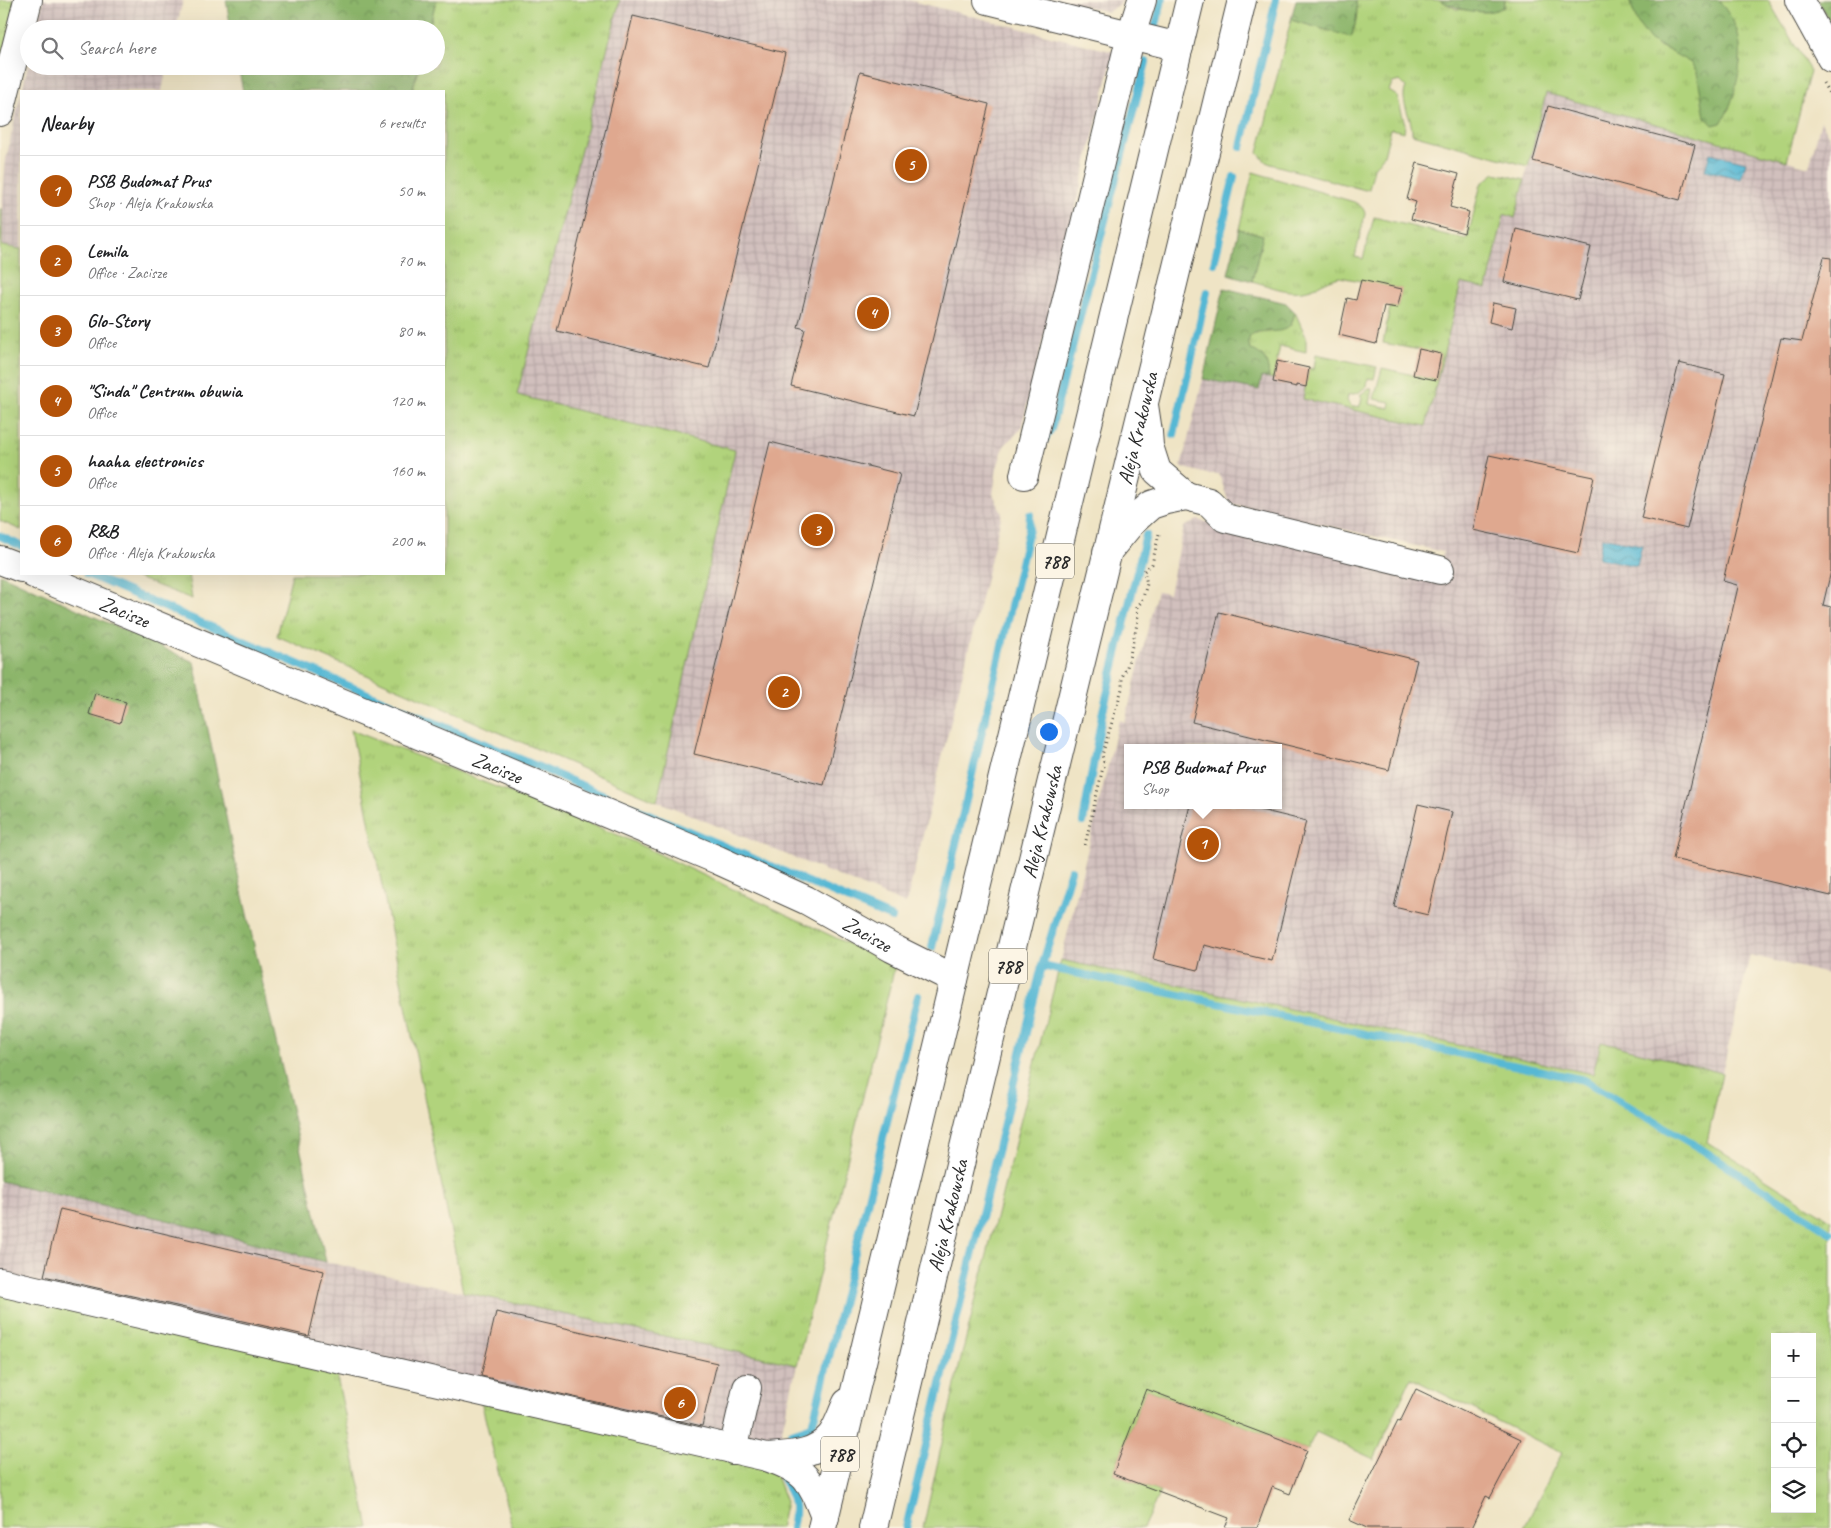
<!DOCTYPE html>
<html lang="en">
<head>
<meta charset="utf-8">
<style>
	body { margin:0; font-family:Caveat,sans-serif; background:#f2f2f2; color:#202124 }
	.controls { position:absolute; right:15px; bottom:15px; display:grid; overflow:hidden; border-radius:0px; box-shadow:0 5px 20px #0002 }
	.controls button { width:45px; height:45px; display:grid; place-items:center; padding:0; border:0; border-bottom:1px solid #e0e0e0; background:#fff; color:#202124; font:25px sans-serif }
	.you { position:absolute; left:1048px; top:731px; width:18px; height:18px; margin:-12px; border:4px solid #fff; border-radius:50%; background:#1a73e8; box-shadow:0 0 0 8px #1a73e833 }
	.badge { display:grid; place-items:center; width:32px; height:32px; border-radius:50%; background:#b45309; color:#fff; font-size:16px; font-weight:700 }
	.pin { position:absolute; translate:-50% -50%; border:2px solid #fff; box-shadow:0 1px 5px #0006 }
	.popup { position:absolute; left:1124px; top:744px; width:158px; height:65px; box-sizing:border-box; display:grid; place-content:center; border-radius:0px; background:#fff; filter:drop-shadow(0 1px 4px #0005); font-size:16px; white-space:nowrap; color:#757577 }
	.popup b { font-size:19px; color:#202124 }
	.popup::after { content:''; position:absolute; left:50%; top:100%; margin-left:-10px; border:10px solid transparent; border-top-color:#fff }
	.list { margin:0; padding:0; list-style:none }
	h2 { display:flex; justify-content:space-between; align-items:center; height:65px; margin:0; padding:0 20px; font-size:21px }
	h2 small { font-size:16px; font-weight:400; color:#757577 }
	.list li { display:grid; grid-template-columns:32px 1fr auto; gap:15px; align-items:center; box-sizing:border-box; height:70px; padding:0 20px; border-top:1px solid #e0e0e0 }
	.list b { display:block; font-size:19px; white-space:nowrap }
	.list p { margin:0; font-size:16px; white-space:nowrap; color:#757577 }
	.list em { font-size:16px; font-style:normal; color:#757577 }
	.icon { flex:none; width:28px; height:28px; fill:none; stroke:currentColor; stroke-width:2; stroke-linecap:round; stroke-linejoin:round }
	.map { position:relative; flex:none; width:1831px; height:1528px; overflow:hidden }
	.search { position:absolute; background:#fff; box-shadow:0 5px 20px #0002; left:20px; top:20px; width:425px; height:55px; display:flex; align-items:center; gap:12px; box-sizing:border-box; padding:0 18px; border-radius:28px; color:#757577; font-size:19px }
	.panel { position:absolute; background:#fff; box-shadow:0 5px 20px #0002; left:20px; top:90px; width:425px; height:485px; border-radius:0px }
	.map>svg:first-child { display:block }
	.industrial { fill:url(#industrial-grid); fill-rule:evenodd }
	.grass { fill:url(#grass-tufts); stroke:#6e7f53; fill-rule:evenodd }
	.forest { fill:url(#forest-crowns); stroke:#5c704b }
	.water { fill:url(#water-waves); stroke:#407280 }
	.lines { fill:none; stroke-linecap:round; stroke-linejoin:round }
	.stream { stroke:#56b8d4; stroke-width:8 }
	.building { fill:#dfa88f }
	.minor-casing { stroke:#484742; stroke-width:30 }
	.major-casing { stroke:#484742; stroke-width:30 }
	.path { stroke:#484742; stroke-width:3; stroke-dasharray:1 4; stroke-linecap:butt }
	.minor { stroke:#fff; stroke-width:28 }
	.major { stroke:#fff; stroke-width:28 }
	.labels { text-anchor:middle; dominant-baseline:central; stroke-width:5; stroke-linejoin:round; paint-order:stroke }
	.shield { fill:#fcf5e5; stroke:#6a6863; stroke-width:1 }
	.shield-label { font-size:20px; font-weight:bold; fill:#2b2b2b }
	.street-label { font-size:21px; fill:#2b2b2b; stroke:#fcf5e5 }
</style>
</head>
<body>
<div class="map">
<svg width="1831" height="1528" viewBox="0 0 1831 1528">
	<defs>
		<pattern id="industrial-grid" width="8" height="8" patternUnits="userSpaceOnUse" patternTransform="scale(1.25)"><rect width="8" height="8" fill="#d1c0bd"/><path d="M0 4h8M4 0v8" fill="none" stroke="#b4a5a3"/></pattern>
		<pattern id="grass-tufts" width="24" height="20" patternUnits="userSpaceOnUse" patternTransform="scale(1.25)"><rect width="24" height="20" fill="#b1d37b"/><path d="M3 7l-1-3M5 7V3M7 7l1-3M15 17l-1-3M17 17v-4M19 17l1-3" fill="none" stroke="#98b56a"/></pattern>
		<pattern id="forest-crowns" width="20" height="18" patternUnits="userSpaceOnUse" patternTransform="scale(1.25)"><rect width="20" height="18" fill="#8cb56b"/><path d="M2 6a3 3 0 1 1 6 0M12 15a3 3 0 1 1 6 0" fill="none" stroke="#739358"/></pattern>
		<pattern id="water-waves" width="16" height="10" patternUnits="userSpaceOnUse" patternTransform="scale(1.25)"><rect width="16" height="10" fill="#56b8d4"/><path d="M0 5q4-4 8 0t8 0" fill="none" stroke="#4796ac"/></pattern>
	</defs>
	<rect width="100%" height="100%" fill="#fcf5e5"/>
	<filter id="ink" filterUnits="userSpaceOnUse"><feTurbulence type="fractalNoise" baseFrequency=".02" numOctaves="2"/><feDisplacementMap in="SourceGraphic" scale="10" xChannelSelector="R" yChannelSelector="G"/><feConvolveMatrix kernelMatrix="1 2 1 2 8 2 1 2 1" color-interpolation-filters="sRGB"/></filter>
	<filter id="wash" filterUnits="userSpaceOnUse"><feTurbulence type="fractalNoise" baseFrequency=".0096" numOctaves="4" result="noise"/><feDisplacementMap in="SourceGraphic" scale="20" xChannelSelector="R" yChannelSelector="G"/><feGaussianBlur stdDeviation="1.12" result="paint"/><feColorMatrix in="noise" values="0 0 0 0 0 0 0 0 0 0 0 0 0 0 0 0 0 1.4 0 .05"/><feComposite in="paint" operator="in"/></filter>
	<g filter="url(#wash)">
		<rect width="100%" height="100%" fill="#efe4c5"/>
		<!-- industrial -->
		<g class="industrial">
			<path d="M 43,0 L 183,0 L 176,29 L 36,29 Z"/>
			<path d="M 436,0 L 908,0 L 1114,52 L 1021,429 L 1004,446 L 997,468 L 993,494 L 1002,513 L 906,904 L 657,801 L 735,450 L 517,396 L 444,91 L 412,91 L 419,66 L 436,66 L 436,29 L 429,29 Z"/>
			<path d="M 1062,0 L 1124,0 L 1108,12 Z"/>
			<path d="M 29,61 L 29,66 L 167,66 L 162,91 L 22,91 Z"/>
			<path d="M 21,93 L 21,249 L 2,246 L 2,209 L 6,159 Z"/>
			<path d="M 1546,93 L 1809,167 L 1821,121 L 1831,140 L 1831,975 L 1750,955 L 1722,1073 L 1601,1042 L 1593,1074 L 1061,960 L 1119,720 L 1125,722 L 1157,591 L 1169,593 L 1184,527 L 1198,520 L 1438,579 L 1443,552 L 1229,503 L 1219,474 L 1207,474 L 1181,467 L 1203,379 L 1259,390 L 1262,376 L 1273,379 L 1273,382 L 1296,387 L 1297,385 L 1306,387 L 1303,399 L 1426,426 L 1461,283 L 1487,289 L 1504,214 L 1515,218 ZM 1128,748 L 1278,748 L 1278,805 L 1128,805 Z"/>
			<path d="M 0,1181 L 163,1219 L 326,1262 L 797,1365 L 773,1468 L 0,1289 Z"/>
		</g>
		<!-- grass -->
		<g class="grass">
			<path d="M 0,0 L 17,0 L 0,69 Z"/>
			<path d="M 436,0 L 620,0 L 517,395 L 735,450 L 657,801 L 277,636 L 292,574 L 444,574 L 444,91 L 412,91 L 419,66 L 436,66 L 436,29 L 429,29 Z"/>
			<path d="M 1356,0 L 1440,0 L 1456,9 L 1486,12 L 1504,7 L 1505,0 L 1629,0 L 1638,24 L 1657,45 L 1677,54 L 1691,63 L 1728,112 L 1740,62 L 1737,31 L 1719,0 L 1768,0 L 1810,71 L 1787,161 L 1546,93 L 1528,166 L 1412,134 C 1413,118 1399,102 1406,87 L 1400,81 L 1392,83 L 1389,91 L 1397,96 L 1405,124 L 1404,132 L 1391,129 L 1384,155 L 1374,168 L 1369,189 L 1365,190 L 1271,164 L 1266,162 L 1258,153 L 1291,20 L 1351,37 C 1356,25 1358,13 1356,0 Z"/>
			<path d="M 1253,172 L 1354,202 C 1360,205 1364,208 1365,214 L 1355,257 L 1363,259 L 1374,217 L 1467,240 L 1481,184 L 1495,173 L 1525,180 L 1515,218 L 1504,214 L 1487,289 L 1461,283 L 1426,426 L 1303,399 L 1309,368 L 1314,369 L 1316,354 L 1377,367 L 1374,379 L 1368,378 L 1367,386 L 1358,393 L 1348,395 L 1347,401 L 1352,407 L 1360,406 L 1362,397 L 1360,395 L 1369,388 L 1372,389 L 1369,404 L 1390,408 L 1391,402 L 1374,399 L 1382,368 L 1436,380 L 1441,354 L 1383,343 L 1390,307 L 1397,308 L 1401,289 L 1340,277 C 1329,279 1321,285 1311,289 C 1291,296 1271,286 1252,281 L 1263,235 L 1239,229 Z"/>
			<path d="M 0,209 L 2,209 L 2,246 L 21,249 L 21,530 L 0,521 Z"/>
			<path d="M 1295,312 L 1306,337 L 1306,352 L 1280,346 L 1273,379 L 1269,378 L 1266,361 C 1262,357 1253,353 1250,349 C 1238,333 1264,333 1272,331 C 1278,330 1284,327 1291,325 Z"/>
			<path d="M 128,574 L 188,574 L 192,599 Z"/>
			<path d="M 351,730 L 623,837 L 895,966 L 797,1365 L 463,1292 Z"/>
			<path d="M 1061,960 L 1593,1074 L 1601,1042 L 1722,1073 L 1707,1142 L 1831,1220 L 1831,1528 L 1524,1528 L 1562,1453 L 1411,1378 L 1374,1459 L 1316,1432 L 1307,1450 L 1146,1389 L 1113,1474 L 1160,1492 L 1143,1528 L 923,1528 L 962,1354 ZM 1775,1337 L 1812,1337 L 1812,1509 L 1775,1509 Z"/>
			<path d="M 0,1289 L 335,1368 L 369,1528 L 0,1528 Z"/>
			<path d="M 481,1401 L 773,1468 L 786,1502 L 780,1528 L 512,1528 Z"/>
		</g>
		<!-- forest -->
		<g class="forest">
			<path d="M 226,0 L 436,0 L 429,29 L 231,29 Z"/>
			<path d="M 1296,0 L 1356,0 C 1358,13 1356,25 1351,37 L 1291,20 Z"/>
			<path d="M 1440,0 L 1505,0 L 1504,7 C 1484,17 1459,10 1440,0 Z"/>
			<path d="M 1629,0 L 1719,0 C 1726,10 1735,22 1738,34 C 1745,58 1735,103 1721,123 L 1713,125 L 1705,117 L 1697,72 L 1691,63 L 1650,40 L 1638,24 Z"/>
			<path d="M 1818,0 L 1831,0 L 1831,25 Z"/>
			<path d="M 238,66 L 419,66 L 412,91 L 243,91 Z"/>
			<path d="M 1239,229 L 1263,235 L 1252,281 L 1228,274 Z"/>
			<path d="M 1224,288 L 1286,303 L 1295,312 C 1293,319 1292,326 1285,329 C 1273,336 1242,323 1250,349 C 1265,355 1268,362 1269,378 L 1262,377 L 1259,390 L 1203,379 Z"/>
			<path d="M 0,574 L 194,662 L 237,870 L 326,1262 L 163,1219 L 0,1181 Z"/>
		</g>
		<!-- water -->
		<g class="water">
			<path d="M 1710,153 L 1746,162 L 1741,179 L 1705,170 Z"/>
			<path d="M 1602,537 L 1642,545 L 1637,566 L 1598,558 Z"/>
		</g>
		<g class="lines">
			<!-- stream -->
			<g class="stream">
				<path d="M 1156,25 L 1162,0"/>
				<path d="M 1241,147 L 1276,0"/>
				<path d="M 1214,263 L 1234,177"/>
				<path d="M 1174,434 L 1207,292"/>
				<path d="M 1045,439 L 1051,429 L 1146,62"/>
				<path d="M 0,536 L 21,546"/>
				<path d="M 87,574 L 892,918"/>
				<path d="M 1083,822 L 1102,715 L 1146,535"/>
				<path d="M 932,947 L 1029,529 L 1030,515"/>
				<path d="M 1042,966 L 1584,1080 L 1701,1149 L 1831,1233"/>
				<path d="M 792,1433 L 812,1426 L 918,996"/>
				<path d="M 783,1478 C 794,1498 797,1505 792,1528"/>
				<path d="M 906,1528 L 1042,966 L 1071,870"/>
			</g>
		</g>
		<g id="blocks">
			<!-- building -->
			<g class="building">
				<path d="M 633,16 L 785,53 L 709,368 L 557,331 Z"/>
				<path d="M 860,72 L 989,104 L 914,416 L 791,386 L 805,329 L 798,327 Z"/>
				<path d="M 1548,106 L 1695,145 L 1680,200 L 1533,161 Z"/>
				<path d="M 1417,163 L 1459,174 L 1450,207 L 1469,212 L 1464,233 L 1411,219 L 1416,202 L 1407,199 Z"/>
				<path d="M 1516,229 L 1591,247 L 1578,300 L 1504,282 Z"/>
				<path d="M 1824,257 L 1831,258 L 1831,571 L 1823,605 L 1831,607 L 1831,896 L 1673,859 L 1738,587 L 1737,585 L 1723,581 L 1781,338 L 1802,341 Z"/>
				<path d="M 1361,280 L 1402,289 L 1397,308 L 1384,306 L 1376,344 L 1339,335 L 1347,298 L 1356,300 Z"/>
				<path d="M 1493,303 L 1516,308 L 1512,328 L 1489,322 Z"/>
				<path d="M 1419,349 L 1441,354 L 1436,380 L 1413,375 Z"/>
				<path d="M 1277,361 L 1309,368 L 1306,387 L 1297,385 L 1297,387 L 1273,382 Z"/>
				<path d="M 1679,363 L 1725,374 L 1687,529 L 1641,518 Z"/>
				<path d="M 770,442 L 900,474 L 824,785 L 694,754 Z"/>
				<path d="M 1489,455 L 1594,477 L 1578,553 L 1473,530 Z"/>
				<path d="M 1219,612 L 1417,660 L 1389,770 L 1192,722 Z"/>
				<path d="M 95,693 L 126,702 L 120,723 L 89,714 Z"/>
				<path d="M 1418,804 L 1452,812 L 1428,915 L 1394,907 Z"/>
				<path d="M 1190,805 L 1240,805 L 1306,821 L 1272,961 L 1204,945 L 1198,970 L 1153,959 Z"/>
				<path d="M 60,1209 L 324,1271 L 309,1336 L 44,1276 Z"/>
				<path d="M 496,1312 L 717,1363 L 702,1426 L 481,1376 Z"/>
				<path d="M 1146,1389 L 1307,1450 L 1290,1494 L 1272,1487 L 1257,1528 L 1225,1528 L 1229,1518 L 1113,1474 Z"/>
				<path d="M 1416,1389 L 1521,1439 L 1490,1498 L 1486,1496 L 1471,1528 L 1367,1528 L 1349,1520 L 1398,1421 L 1400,1422 Z"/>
			</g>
		</g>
	</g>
	<g filter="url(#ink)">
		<use href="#blocks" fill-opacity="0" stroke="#484742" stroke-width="1"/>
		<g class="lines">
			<defs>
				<g id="minor">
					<path d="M 988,0 L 1179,47"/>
					<path d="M 1799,0 L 1831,58"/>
					<path d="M 0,112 L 28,0"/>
					<path d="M 1144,405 L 1148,432 L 1149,446 L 1157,471 L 1186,496"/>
					<path d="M 1024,475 L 1131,35 L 1142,0"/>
					<path d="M 1107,552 L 1131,523 L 1143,512 L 1151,505 L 1166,500 L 1186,496 L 1209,502 L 1225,518 L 1440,570"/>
					<path d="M 0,560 L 21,568"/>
					<path id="s1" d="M 34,574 L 718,860 L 806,900 L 892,948 L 954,979"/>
					<path d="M 0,1282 L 767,1457 C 807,1471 810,1479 825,1517"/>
					<path d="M 733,1450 L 747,1388"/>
					<path d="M 768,1457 C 791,1455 815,1455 831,1436 C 838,1427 842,1413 847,1403"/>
				</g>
				<g id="major">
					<path d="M 822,1528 L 1190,0"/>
					<path id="s2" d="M 873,1528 L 1039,834 L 1242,0"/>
				</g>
			</defs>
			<!-- minor casing -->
			<use href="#minor" class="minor-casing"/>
			<!-- major casing -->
			<use href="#major" class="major-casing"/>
			<!-- path -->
			<g class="path">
				<path d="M 1823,83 L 1831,97"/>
				<path d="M 1085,845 L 1104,763 L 1102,755 L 1122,689 L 1122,677 L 1127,667 L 1138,620 L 1137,607 L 1142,601 L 1147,584 L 1144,571 L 1152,564 L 1159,534"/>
			</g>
			<!-- minor -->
			<use href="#minor" class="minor"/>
			<!-- major -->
			<use href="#major" class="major"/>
		</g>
	</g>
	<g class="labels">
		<!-- shield labels -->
		<g class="shield">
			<rect x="1036" y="543.5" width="38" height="35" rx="4"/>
			<rect x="989" y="948.5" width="38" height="35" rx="4"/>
			<rect x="821" y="1436.5" width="38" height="35" rx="4"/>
		</g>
		<g class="shield-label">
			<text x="1055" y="561">788</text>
			<text x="1008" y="966">788</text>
			<text x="840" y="1454">788</text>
		</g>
		<!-- street labels -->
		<g class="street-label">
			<text stroke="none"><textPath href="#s2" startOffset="1131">Aleja Krakowska</textPath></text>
			<text stroke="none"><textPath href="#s1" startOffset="98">Zacisze</textPath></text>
			<text stroke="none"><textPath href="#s1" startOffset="502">Zacisze</textPath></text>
			<text stroke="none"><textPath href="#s2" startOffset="726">Aleja Krakowska</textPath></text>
			<text stroke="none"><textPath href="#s1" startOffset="908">Zacisze</textPath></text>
			<text stroke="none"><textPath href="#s2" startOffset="321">Aleja Krakowska</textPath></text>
		</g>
	</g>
</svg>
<div class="controls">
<button>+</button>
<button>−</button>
<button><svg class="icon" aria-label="locate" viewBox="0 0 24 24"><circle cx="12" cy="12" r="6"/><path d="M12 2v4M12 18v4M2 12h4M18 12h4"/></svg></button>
<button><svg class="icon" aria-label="layers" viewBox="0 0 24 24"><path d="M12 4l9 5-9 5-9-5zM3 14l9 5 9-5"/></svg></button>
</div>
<div class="you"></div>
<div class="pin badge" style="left:1203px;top:844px">1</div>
<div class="popup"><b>PSB Budomat Prus</b>Shop</div>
<div class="pin badge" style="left:784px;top:692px">2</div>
<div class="pin badge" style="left:817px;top:530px">3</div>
<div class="pin badge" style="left:873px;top:313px">4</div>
<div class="pin badge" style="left:911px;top:165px">5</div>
<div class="pin badge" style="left:680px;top:1403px">6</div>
<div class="search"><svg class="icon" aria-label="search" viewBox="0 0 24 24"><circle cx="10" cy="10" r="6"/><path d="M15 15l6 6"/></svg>Search here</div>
<section class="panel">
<h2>Nearby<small>6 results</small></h2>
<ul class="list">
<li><span class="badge">1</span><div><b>PSB Budomat Prus</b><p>Shop · Aleja Krakowska</p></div><em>50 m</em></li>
<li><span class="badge">2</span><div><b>Lemila</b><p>Office · Zacisze</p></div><em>70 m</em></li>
<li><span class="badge">3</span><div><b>Glo-Story</b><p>Office</p></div><em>80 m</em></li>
<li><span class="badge">4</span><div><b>&quot;Sinda&quot; Centrum obuwia</b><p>Office</p></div><em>120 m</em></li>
<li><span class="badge">5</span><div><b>haaha electronics</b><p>Office</p></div><em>160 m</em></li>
<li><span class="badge">6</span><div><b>R&amp;B</b><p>Office · Aleja Krakowska</p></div><em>200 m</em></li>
</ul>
</section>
</div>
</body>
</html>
